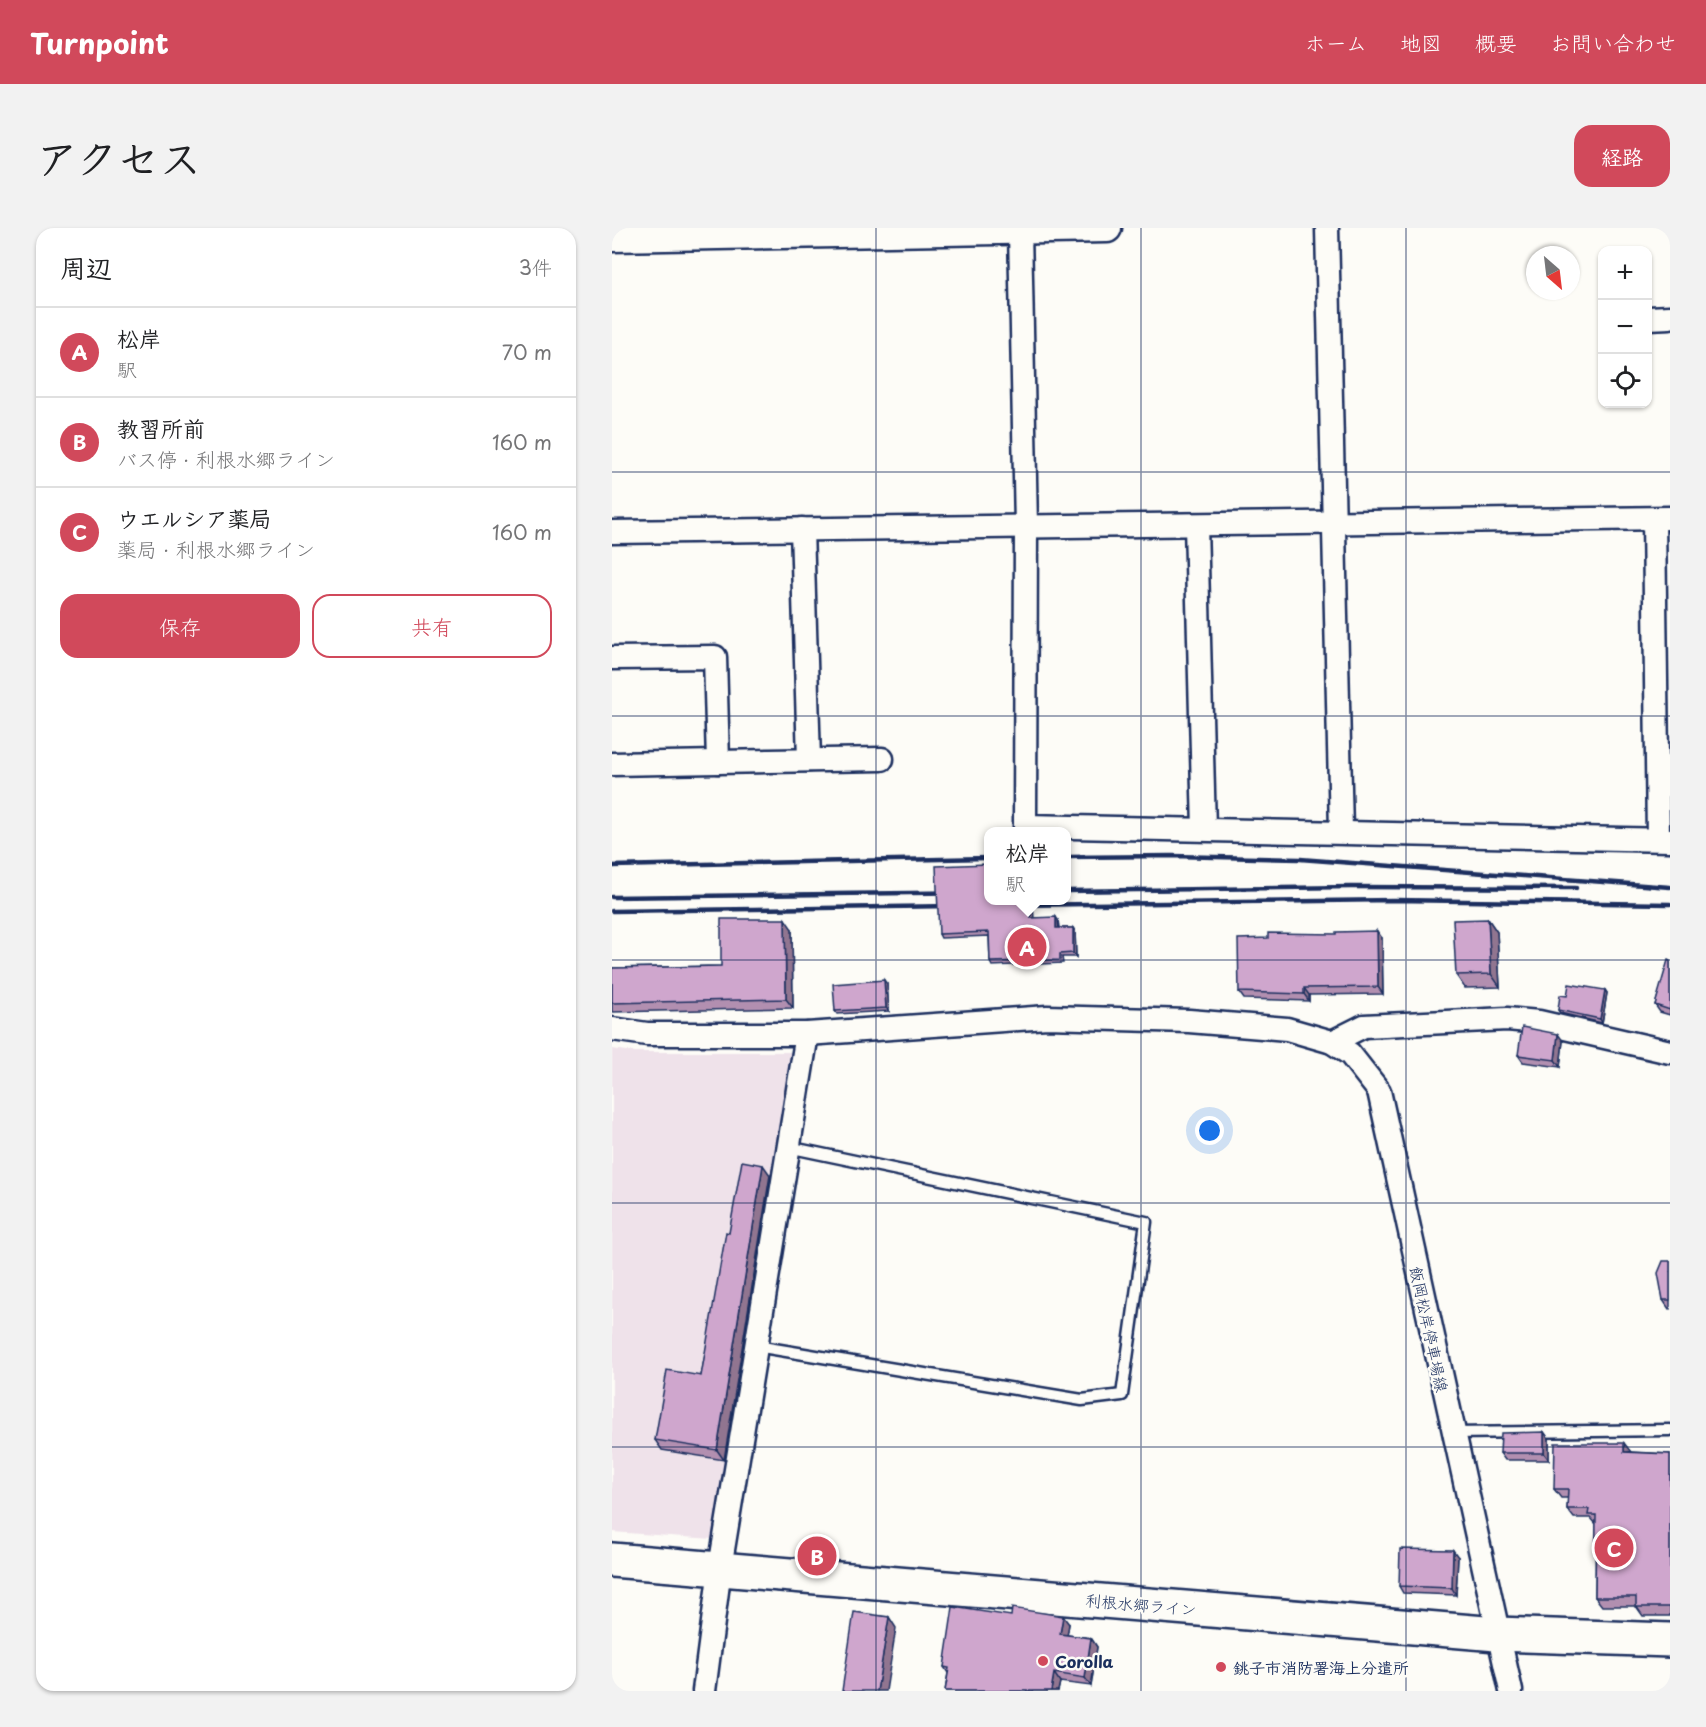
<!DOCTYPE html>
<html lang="ja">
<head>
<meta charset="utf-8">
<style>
	body { margin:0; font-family:"Playpen Sans","Klee One",sans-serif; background:#f2f2f2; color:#202124 }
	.controls { position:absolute; right:18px; top:18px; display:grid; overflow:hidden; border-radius:12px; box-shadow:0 2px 4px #0004 }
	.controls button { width:54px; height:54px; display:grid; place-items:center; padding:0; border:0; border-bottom:2px solid #e0e0e0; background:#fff; color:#202124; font:30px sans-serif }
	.compass { position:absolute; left:914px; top:18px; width:54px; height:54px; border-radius:50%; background:#fff; box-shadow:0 2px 4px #0004; rotate:152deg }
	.you { position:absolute; left:598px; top:903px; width:21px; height:21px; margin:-15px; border:4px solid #fff; border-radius:50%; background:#1a73e8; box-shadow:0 0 0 9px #1a73e833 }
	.badge { display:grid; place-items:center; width:39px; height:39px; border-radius:50%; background:#d1495b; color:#fff; font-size:20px; font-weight:700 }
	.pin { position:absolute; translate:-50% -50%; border:3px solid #fff; box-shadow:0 2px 6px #0006 }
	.popup { position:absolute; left:372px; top:599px; width:87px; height:78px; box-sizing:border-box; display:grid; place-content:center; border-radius:12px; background:#fff; filter:drop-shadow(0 2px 4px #0005); font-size:20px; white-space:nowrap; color:#757577 }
	.popup b { font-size:22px; color:#202124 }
	.popup::after { content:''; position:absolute; left:50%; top:100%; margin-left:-12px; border:12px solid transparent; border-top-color:#fff }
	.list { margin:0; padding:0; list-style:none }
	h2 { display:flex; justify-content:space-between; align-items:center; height:78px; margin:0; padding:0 24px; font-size:26px }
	h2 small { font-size:20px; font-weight:400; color:#757577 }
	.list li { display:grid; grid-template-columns:39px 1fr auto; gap:18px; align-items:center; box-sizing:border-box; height:90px; padding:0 24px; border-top:2px solid #e0e0e0 }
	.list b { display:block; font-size:22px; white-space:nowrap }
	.list p { margin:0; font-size:20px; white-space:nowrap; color:#757577 }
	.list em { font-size:20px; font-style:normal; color:#757577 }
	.actions { display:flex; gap:12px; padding:18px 24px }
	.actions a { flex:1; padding:14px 0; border:2px solid #d1495b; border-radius:18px; text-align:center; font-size:21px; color:#d1495b }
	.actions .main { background:#d1495b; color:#fff }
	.icon { flex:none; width:33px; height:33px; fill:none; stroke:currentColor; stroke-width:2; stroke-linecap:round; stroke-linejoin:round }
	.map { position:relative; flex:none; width:1058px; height:1463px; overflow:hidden; border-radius:18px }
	header { display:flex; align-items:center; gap:36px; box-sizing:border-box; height:84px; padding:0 30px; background:#d1495b; color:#fff }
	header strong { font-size:28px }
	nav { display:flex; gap:33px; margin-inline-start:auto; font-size:21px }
	.intro { display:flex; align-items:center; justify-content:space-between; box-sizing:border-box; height:144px; padding:0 36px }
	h1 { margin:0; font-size:42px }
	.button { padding:15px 27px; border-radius:18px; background:#d1495b; color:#fff; font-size:21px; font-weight:700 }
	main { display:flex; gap:36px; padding:0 36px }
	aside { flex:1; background:#fff; border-radius:18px; box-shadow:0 2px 4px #0004 }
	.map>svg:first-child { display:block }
	.built { fill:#efe2ea }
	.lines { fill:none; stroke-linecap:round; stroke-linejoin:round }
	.service-casing { stroke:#1b2f5e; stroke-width:15 }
	.minor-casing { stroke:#1b2f5e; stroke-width:27 }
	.tertiary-casing { stroke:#1b2f5e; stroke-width:33 }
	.trunk-casing { stroke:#1b2f5e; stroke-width:38 }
	.service { stroke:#fdfcf7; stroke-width:10 }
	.minor { stroke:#fdfcf7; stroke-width:22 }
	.tertiary { stroke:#fdfcf7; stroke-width:28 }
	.trunk { stroke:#fdfcf7; stroke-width:33 }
	.rail { stroke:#1b2f5e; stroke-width:4.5 }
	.wall { fill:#b28fb0; stroke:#1b2f5e; stroke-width:1.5 }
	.shaded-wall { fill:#917490; stroke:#1b2f5e; stroke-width:1.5 }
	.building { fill:#cfa6cd; stroke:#1b2f5e; stroke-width:1.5 }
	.grid { fill:none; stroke:#1b2f5e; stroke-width:1.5; stroke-opacity:0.55 }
	.poi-dot { fill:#d1495b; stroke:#fdfcf7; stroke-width:2 }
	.labels { text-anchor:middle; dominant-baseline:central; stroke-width:5; stroke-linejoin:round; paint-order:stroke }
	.street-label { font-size:16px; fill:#1b2f5e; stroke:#fdfcf7 }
	.poi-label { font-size:16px; font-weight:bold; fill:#1b2f5e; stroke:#fdfcf7; text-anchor:start }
</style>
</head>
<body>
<header>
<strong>Turnpoint</strong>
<nav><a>ホーム</a><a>地図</a><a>概要</a><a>お問い合わせ</a></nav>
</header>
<div class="intro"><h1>アクセス</h1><a class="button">経路</a></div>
<main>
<aside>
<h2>周辺<small>3件</small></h2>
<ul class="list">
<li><span class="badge">A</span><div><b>松岸</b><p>駅</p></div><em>70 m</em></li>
<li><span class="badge">B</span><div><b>教習所前</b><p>バス停 · 利根水郷ライン</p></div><em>160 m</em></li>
<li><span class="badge">C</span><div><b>ウエルシア薬局</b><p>薬局 · 利根水郷ライン</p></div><em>160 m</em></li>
</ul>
<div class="actions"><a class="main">保存</a><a>共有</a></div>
</aside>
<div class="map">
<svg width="1058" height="1463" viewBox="0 0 1058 1463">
	<rect width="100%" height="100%" fill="#fdfcf7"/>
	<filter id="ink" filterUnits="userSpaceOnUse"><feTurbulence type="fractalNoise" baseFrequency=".0167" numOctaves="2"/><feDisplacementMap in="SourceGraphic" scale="12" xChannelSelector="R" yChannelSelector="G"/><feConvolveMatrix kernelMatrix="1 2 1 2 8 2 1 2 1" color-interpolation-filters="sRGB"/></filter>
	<g filter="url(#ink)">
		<!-- built -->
		<path class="built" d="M 0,821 L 23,824 L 183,824 L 101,1311 L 0,1304 Z"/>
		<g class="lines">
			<defs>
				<g id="service">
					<path d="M 144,1118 L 470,1172 L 510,1167 L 534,994 L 176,919"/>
					<path d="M 840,1205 L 1058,1202"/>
				</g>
				<g id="minor">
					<path d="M 715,0 L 729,603"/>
					<path d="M 408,2 L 414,299 L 413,598 L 1058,612"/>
					<path d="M 1036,90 L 1058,89"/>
					<path d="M 1042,291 L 1046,611"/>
					<path d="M 584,297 L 592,601"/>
					<path d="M 190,301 L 197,532"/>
					<path d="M 0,304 L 1058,290"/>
					<path d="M 0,430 L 103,429 L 106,534"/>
					<path d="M 0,536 L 270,531"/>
					<path d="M 0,801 L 35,806 L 195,806 L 435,789 L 577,793 L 675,801 L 720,814 L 738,826 L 767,863 L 899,1463"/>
					<path d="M 720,814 L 752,798 L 895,791 L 927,794 L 1058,824"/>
					<path d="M 92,1463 L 108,1340 L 195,806"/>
				</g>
				<path id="tertiary" d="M 0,9 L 495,0"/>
				<path id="trunk" d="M 0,1332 L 885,1406 L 1058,1412"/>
			</defs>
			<!-- service casing -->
			<use href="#service" class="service-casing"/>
			<!-- minor casing -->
			<use href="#minor" class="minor-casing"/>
			<!-- tertiary casing -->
			<use href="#tertiary" class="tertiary-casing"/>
			<!-- trunk casing -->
			<use href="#trunk" class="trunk-casing"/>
			<!-- service -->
			<use href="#service" class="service"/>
			<!-- minor -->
			<use href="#minor" class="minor"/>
			<!-- tertiary -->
			<use href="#tertiary" class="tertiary"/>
			<!-- trunk -->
			<use href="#trunk" class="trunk"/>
			<!-- rail -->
			<g class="rail">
				<path d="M 454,629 L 560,628 L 688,631 L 1058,659"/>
				<path d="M 0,638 L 376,630"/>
				<path d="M 454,663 L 739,659 L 964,660"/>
				<path d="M 0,669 L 376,664"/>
				<path d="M 404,677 L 782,672 L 1058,676"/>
				<path d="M 0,683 L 341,678"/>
			</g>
		</g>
		<!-- wall -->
		<g class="wall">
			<path d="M 421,690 L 446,692 L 447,700 L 461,700 L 463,703 L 464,729 L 450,729 L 451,735 L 380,738 L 378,734 L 377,708 L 329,710 L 327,706 Z"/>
			<path d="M 876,691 L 885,704 L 888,759 L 853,760 L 844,747 Z"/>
			<path d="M 180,701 L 181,780 L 0,784 L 0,740 L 109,738 Z"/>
			<path d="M 770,710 L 771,766 L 697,767 L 697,773 L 632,771 L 627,764 Z"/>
			<path d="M 1058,733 L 1058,787 L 1048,784 L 1043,777 Z"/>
			<path d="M 275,756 L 277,783 L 225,786 L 223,783 Z"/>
			<path d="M 993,762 L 995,765 L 990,795 L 948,785 L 946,782 Z"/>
			<path d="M 951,813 L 948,839 L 911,834 L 906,827 Z"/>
			<path d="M 158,947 L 112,1232 L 50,1222 L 43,1212 L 89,1148 L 117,1005 Z"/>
			<path d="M 1058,1033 L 1058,1081 L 1057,1081 L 1051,1072 Z"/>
			<path d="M 932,1204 L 937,1211 L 937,1232 L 893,1232 L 888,1225 Z"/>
			<path d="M 1019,1224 L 1058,1226 L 1058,1388 L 1031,1388 L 1024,1378 L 990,1378 L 983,1369 L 984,1296 L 979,1290 L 962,1290 L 955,1281 L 956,1270 L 949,1270 L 942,1261 Z"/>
			<path d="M 846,1329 L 844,1367 L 791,1365 L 787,1358 Z"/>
			<path d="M 457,1396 L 455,1407 L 479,1410 L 485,1419 L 479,1458 L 448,1454 L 446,1463 L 333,1463 L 336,1445 L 332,1439 Z"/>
		</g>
		<!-- shaded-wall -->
		<g class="shaded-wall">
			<path d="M 418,672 L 421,672 L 422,693 L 419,690 Z"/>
			<path d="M 444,689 L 446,692 L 447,704 L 444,700 Z"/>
			<path d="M 173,691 L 180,701 L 181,780 L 174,771 Z"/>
			<path d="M 876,691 L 885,704 L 888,759 L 879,746 Z"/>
			<path d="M 461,700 L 463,703 L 464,729 L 461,725 Z"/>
			<path d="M 765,703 L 770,710 L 771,766 L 766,759 Z"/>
			<path d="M 272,752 L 275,756 L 277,783 L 274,780 Z"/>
			<path d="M 692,760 L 697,767 L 697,773 L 692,766 Z"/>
			<path d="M 993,762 L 995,765 L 990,795 L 988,791 Z"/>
			<path d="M 946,806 L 951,813 L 948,839 L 943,832 Z"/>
			<path d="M 151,937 L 158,947 L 112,1232 L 105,1222 Z"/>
			<path d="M 932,1204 L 937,1211 L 937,1232 L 932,1225 Z"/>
			<path d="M 1012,1215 L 1019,1224 L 1012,1224 Z"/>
			<path d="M 841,1322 L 846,1329 L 844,1367 L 840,1360 Z"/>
			<path d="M 451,1388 L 457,1396 L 454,1414 L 448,1406 Z"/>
			<path d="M 277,1389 L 284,1400 L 274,1463 L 265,1463 Z"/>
			<path d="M 479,1410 L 485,1419 L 479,1458 L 473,1450 Z"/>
			<path d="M 442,1445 L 448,1454 L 446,1463 L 439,1463 Z"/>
		</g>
		<!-- building -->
		<g class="building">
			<path d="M 376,636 L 376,672 L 418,672 L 419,690 L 444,689 L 444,700 L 461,700 L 461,725 L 448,726 L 448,732 L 378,734 L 377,704 L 327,706 L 324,638 Z"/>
			<path d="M 109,691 L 173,691 L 174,771 L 0,775 L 0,740 L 109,738 Z"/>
			<path d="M 876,691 L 879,746 L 844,747 L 841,692 Z"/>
			<path d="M 765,703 L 766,759 L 692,760 L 692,766 L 627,764 L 626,711 L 656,710 L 656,705 L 724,706 L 724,704 Z"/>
			<path d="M 1056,732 L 1058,733 L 1058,782 L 1043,777 Z"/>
			<path d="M 272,752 L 274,780 L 223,783 L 221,756 Z"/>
			<path d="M 957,756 L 993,762 L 988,791 L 946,782 L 948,767 L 955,768 Z"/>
			<path d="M 910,799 L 946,806 L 943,832 L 906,827 Z"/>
			<path d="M 130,933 L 151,937 L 105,1222 L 43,1212 L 55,1142 L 89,1148 L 114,1004 L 117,1005 Z"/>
			<path d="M 1051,1033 L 1058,1033 L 1058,1072 L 1051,1072 L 1046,1045 Z"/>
			<path d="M 932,1204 L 932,1225 L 888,1225 L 889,1205 Z"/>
			<path d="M 943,1215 L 1012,1215 L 1012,1224 L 1058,1226 L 1058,1379 L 1024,1379 L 1024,1369 L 983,1369 L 984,1287 L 976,1287 L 977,1281 L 955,1281 L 956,1261 L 942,1261 Z"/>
			<path d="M 788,1321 L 841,1322 L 840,1360 L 787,1358 Z"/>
			<path d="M 341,1379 L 399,1388 L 400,1380 L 451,1388 L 448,1406 L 479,1410 L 473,1450 L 442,1445 L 439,1463 L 333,1463 L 337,1440 L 332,1439 Z"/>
			<path d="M 242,1384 L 277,1389 L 265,1463 L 230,1463 Z"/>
		</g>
	</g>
	<!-- grid -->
	<path class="grid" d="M 264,0 L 264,1463M 529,0 L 529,1463M 794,0 L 794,1463M 0,244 L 1058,244M 0,488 L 1058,488M 0,732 L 1058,732M 0,975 L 1058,975M 0,1219 L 1058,1219"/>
	<!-- markers -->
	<g class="poi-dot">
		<circle cx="431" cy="1433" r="6"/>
		<circle cx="609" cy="1439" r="6"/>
	</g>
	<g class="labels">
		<!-- street labels -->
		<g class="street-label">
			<text transform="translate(818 1101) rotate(78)">飯岡松岸停車場線</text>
			<text transform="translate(529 1376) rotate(5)">利根水郷ライン</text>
		</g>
		<!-- poi labels -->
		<g class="poi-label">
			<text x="443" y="1433">Corolla</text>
			<text x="621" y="1439">銚子市消防署海上分遣所</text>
		</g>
	</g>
</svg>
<div class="controls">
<button>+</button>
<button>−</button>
<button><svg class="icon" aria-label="locate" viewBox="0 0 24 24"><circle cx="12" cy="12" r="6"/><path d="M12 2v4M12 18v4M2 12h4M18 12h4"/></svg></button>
</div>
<svg class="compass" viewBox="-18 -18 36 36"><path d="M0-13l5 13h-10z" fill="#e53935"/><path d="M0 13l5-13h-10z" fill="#757577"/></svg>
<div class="you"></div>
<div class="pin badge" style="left:415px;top:719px">A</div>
<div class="popup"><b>松岸</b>駅</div>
<div class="pin badge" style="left:205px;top:1328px">B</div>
<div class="pin badge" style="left:1002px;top:1320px">C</div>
</div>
</main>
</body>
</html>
